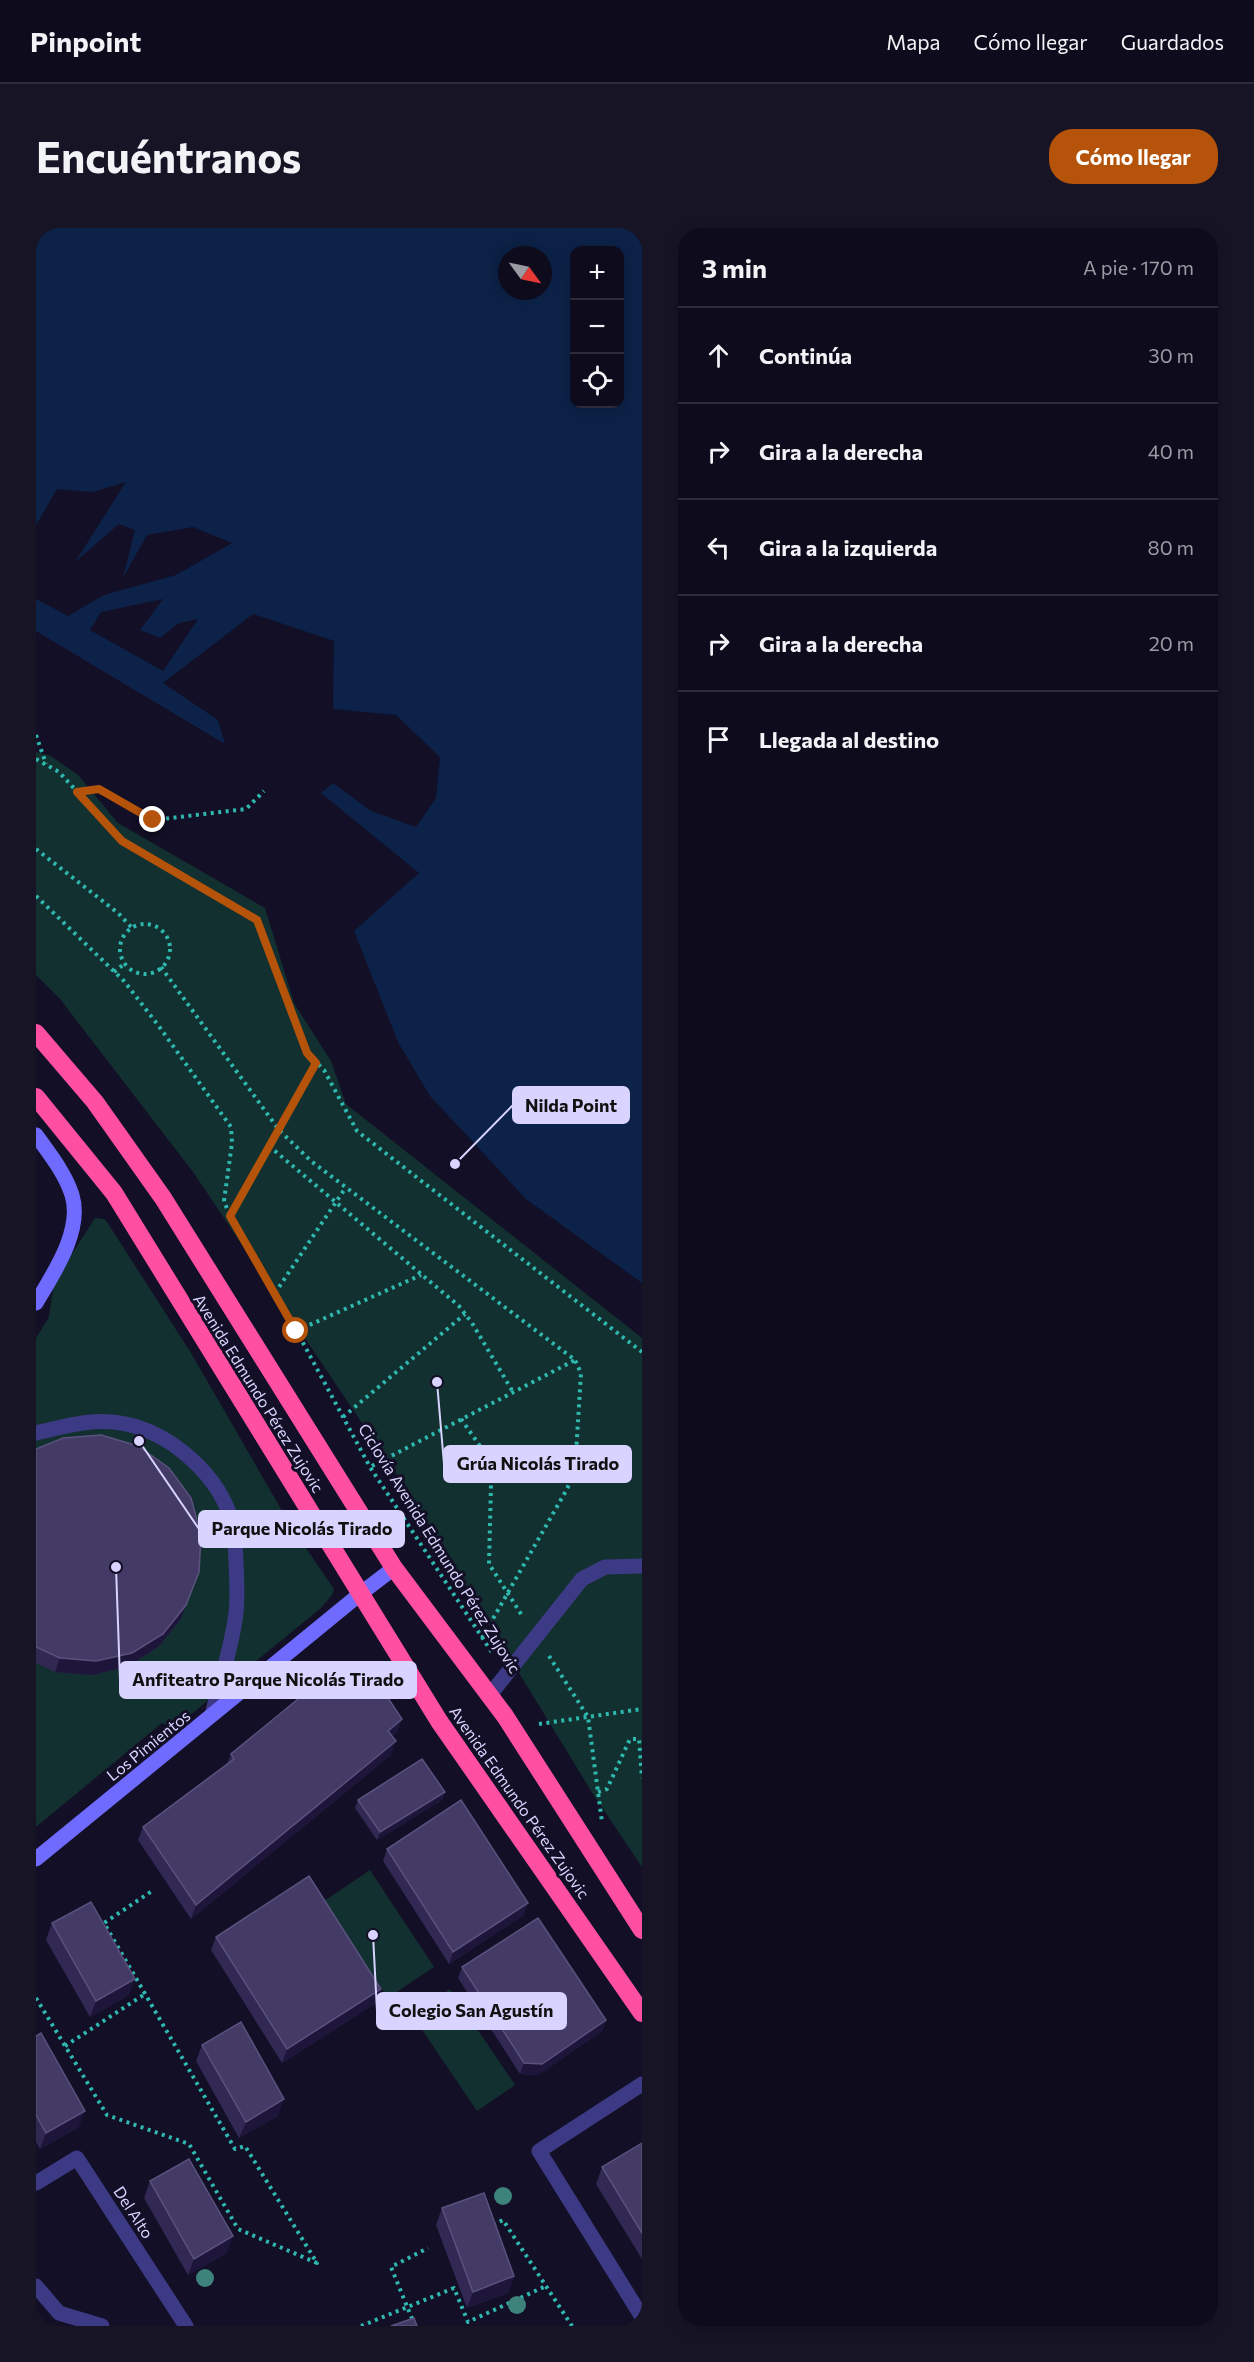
<!DOCTYPE html>
<html lang="es">
<head>
<meta charset="utf-8">
<style>
	body { margin:0; font-family:Commissioner,sans-serif; background:#171425; color:#f1f3f6 }
	.controls { position:absolute; right:18px; top:18px; display:grid; overflow:hidden; border-radius:12px; box-shadow:0 3px 15px #0003 }
	.controls button { width:54px; height:54px; display:grid; place-items:center; padding:0; border:0; border-bottom:2px solid #2e2b3b; background:#0e0b1c; color:#f1f3f6; font:30px sans-serif }
	.compass { position:absolute; left:462px; top:18px; width:54px; height:54px; border-radius:50%; background:#0e0b1c; box-shadow:0 3px 15px #0003; rotate:123deg }
	.stop { position:absolute; width:18px; height:18px; margin:-14px; border:4px solid #b45309; border-radius:50%; background:#fff }
	.stop.end { background:#b45309; border-color:#fff; box-shadow:0 2px 6px #0008 }
	.list { margin:0; padding:0; list-style:none }
	h2 { display:flex; justify-content:space-between; align-items:center; height:78px; margin:0; padding:0 24px; font-size:26px }
	h2 small { font-size:20px; font-weight:400; color:#9b9ba3 }
	.list li { display:grid; grid-template-columns:39px 1fr auto; gap:18px; align-items:center; box-sizing:border-box; height:96px; padding:0 24px; border-top:2px solid #2e2b3b }
	.list b { display:block; font-size:22px; white-space:nowrap }
	.list em { font-size:20px; font-style:normal; color:#9b9ba3 }
	.icon { flex:none; width:33px; height:33px; fill:none; stroke:currentColor; stroke-width:2; stroke-linecap:round; stroke-linejoin:round }
	.map { position:relative; flex:none; width:606px; height:2098px; overflow:hidden; border-radius:24px }
	header { display:flex; align-items:center; gap:36px; box-sizing:border-box; height:84px; padding:0 30px; background:#0e0b1c; border-bottom:2px solid #2e2b3b }
	header strong { font-size:28px }
	nav { display:flex; gap:33px; margin-inline-start:auto; font-size:21px }
	.intro { display:flex; align-items:center; justify-content:space-between; box-sizing:border-box; height:144px; padding:0 36px }
	h1 { margin:0; font-size:42px }
	.button { padding:15px 27px; border-radius:24px; background:#b45309; color:#fff; font-size:21px; font-weight:700 }
	main { display:flex; gap:36px; padding:0 36px }
	aside { flex:1; background:#0e0b1c; border-radius:24px; box-shadow:0 3px 15px #0003 }
	.map>svg:first-child { display:block }
	.green { fill:#12302f }
	.water { fill:#0c2248; fill-rule:evenodd }
	.lines { fill:none; stroke-linecap:round; stroke-linejoin:round }
	.path { stroke:#2fb8b0; stroke-width:4; stroke-dasharray:3 4.5; stroke-linecap:butt }
	.lane { stroke:#3d3a85; stroke-width:15 }
	.street { stroke:#3d3a85; stroke-width:15 }
	.secondary { stroke:#6f6bff; stroke-width:15 }
	.highway { stroke:#ff4fa3; stroke-width:18 }
	.tree { fill:#3d827b }
	.wall { fill:#312854 }
	.shaded-wall { fill:#1d163a }
	.building { fill:#433a66; stroke:#5a527e; stroke-width:1.5 }
	.route { stroke:#b45309; stroke-width:8 }
	.labels { text-anchor:middle; dominant-baseline:central; stroke-width:6; stroke-linejoin:round; paint-order:stroke }
	.street-label { font-size:16px; fill:#d9d4ff; stroke:#130f26 }
	.leader { fill:none; stroke:#d9d4ff; stroke-width:2 }
	.callout-dot { fill:#d9d4ff; stroke:#130f26; stroke-width:2 }
	.callout { fill:#d9d4ff; stroke:#d9d4ff; stroke-width:2 }
	.callout-label { font-size:18px; text-anchor:middle; font-weight:bold; fill:#111 }
</style>
</head>
<body>
<header>
<strong>Pinpoint</strong>
<nav><a>Mapa</a><a>Cómo llegar</a><a>Guardados</a></nav>
</header>
<div class="intro"><h1>Encuéntranos</h1><a class="button">Cómo llegar</a></div>
<main>
<div class="map">
<svg width="606" height="2098" viewBox="0 0 606 2098">
	<rect width="100%" height="100%" fill="#130f26"/>
	<!-- green -->
	<g class="green">
		<path d="M 0,524 L 15,528 L 42,547 L 82,595 L 229,680 L 258,775 L 295,833 L 310,876 L 606,1110 L 606,1639 L 557,1566 L 373,1265 L 157,944 L 24,771 L 0,747 Z"/>
		<path d="M 59,990 L 68,991 L 71,994 L 155,1125 L 256,1300 L 298,1361 L 296,1367 L 285,1380 L 137,1501 L 126,1495 L 0,1599 L 0,1110 L 13,1089 L 18,1054 Z"/>
		<path d="M 334,1642 L 398,1739 L 352,1770 L 288,1673 Z"/>
		<path d="M 414,1761 L 479,1857 L 441,1883 L 376,1787 Z"/>
	</g>
	<!-- water -->
	<path class="water" d="M 0,0 L 606,0 L 606,1055 L 490,971 L 394,868 L 362,814 L 318,703 L 383,645 L 285,565 L 297,555 L 335,583 L 380,599 L 400,570 L 404,529 L 360,487 L 297,481 L 298,413 L 217,386 L 127,455 L 182,492 L 189,516 L 0,403 L 0,371 L 32,388 L 68,367 L 140,347 L 196,315 L 157,299 L 111,307 L 87,350 L 99,302 L 83,296 L 39,334 L 90,254 L 57,264 L 21,261 L 0,297 ZM 538,22 L 584,22 L 584,176 L 538,176 ZM 471,27 L 507,27 L 507,63 L 471,63 ZM 127,371 L 104,402 L 124,410 L 143,395 L 162,391 L 127,443 L 54,402 L 65,384 Z"/>
	<g class="lines">
		<!-- path -->
		<g class="path">
			<path d="M 0,507 L 10,536"/>
			<path d="M 0,531 L 23,544 L 86,613 L 221,691 L 271,825 L 288,842 L 321,903 L 606,1124"/>
			<path d="M 41,564 L 63,561 L 118,592 L 210,581 L 228,563"/>
			<path d="M 0,621 L 82,685 L 96,700"/>
			<path d="M 0,668 L 88,753 L 122,797 L 195,899 L 196,915 L 188,973 L 194,988 L 266,1113 L 334,1239 L 457,1426"/>
			<circle cx="109" cy="721" r="25"/>
			<path d="M 125,739 L 243,902 L 275,933 L 539,1132 L 334,1239"/>
			<path d="M 78,744 L 88,736"/>
			<path d="M 233,918 L 423,1078 L 436,1095 L 477,1164"/>
			<path d="M 194,988 L 280,835"/>
			<path d="M 239,1065 L 310,959"/>
			<path d="M 260,1103 L 385,1047"/>
			<path d="M 307,1189 L 429,1086"/>
			<path d="M 425,1191 L 451,1228 L 455,1257 L 453,1336 L 487,1389"/>
			<path d="M 446,1410 L 531,1261 L 539,1242 L 545,1145 L 539,1132"/>
			<path d="M 513,1428 L 552,1489 L 566,1594"/>
			<path d="M 503,1496 L 606,1481"/>
			<path d="M 562,1564 L 571,1561 L 594,1511 L 603,1511 L 606,1550"/>
			<path d="M 0,1770 L 71,1887 L 153,1916 L 202,2001 L 281,2035 L 209,1918 L 199,1921 L 68,1695 L 116,1663"/>
			<path d="M 29,1818 L 109,1766"/>
			<path d="M 457,1997 L 467,1992 L 536,2098"/>
			<path d="M 325,2098 L 418,2060 L 432,2094 L 510,2058"/>
			<path d="M 379,2098 L 355,2039 L 392,2020"/>
		</g>
		<!-- lane -->
		<g class="lane">
			<path d="M 0,1205 C 29,1198 60,1189 90,1196 C 136,1206 183,1247 196,1294 C 200,1309 202,1368 200,1385 C 196,1419 184,1454 176,1487"/>
			<path d="M 453,1468 L 546,1351 L 569,1339 L 606,1338"/>
			<path d="M 606,1856 L 503,1923 L 606,2089"/>
		</g>
		<!-- street -->
		<g class="street">
			<path d="M 0,1955 L 41,1930 L 150,2098"/>
			<path d="M 0,2058 L 23,2085 L 66,2098"/>
		</g>
		<!-- secondary -->
		<g class="secondary">
			<path d="M 0,907 C 13,925 29,945 36,967 C 47,1003 17,1046 0,1075"/>
			<path d="M 0,1631 L 324,1366 L 358,1340"/>
		</g>
		<!-- highway -->
		<g class="highway">
			<path d="M 0,805 L 59,874 L 127,970 L 358,1340 L 469,1488 L 606,1702"/>
			<path d="M 0,869 L 78,965 L 403,1493 L 606,1785"/>
		</g>
	</g>
	<!-- trees -->
	<g class="tree">
		<circle cx="467" cy="1968" r="9"/>
		<circle cx="169" cy="2050" r="9"/>
		<circle cx="481" cy="2077" r="9"/>
	</g>
	<!-- wall -->
	<g class="wall">
		<path d="M 0,1221 L 145,1391 L 122,1419 L 91,1439 L 55,1447 L 19,1444 L 0,1435 Z"/>
		<path d="M 310,1452 L 366,1491 L 361,1504 L 356,1509 L 355,1527 L 155,1691 L 102,1612 L 107,1599 L 191,1536 L 195,1526 Z"/>
		<path d="M 409,1564 L 406,1572 L 341,1612 L 319,1580 L 322,1572 Z"/>
		<path d="M 351,1621 L 488,1687 L 413,1736 L 347,1633 Z"/>
		<path d="M 16,1695 L 93,1767 L 54,1789 L 10,1712 Z"/>
		<path d="M 180,1709 L 345,1761 L 340,1775 L 246,1835 L 175,1722 Z"/>
		<path d="M 426,1739 L 570,1792 L 566,1803 L 502,1847 L 484,1846 L 422,1750 Z"/>
		<path d="M 0,1808 L 43,1899 L 4,1921 L 0,1914 Z"/>
		<path d="M 166,1817 L 242,1888 L 203,1910 L 160,1833 Z"/>
		<path d="M 606,1915 L 606,2031 L 560,1956 L 566,1939 Z"/>
		<path d="M 114,1953 L 191,2025 L 152,2047 L 108,1970 Z"/>
		<path d="M 406,1980 L 478,2048 L 472,2065 L 431,2080 L 400,1997 Z"/>
	</g>
	<!-- shaded-wall -->
	<g class="shaded-wall">
		<path d="M 163,1344 L 145,1391 L 122,1419 L 91,1439 L 55,1447 L 19,1444 L 24,1430 Z"/>
		<path d="M 366,1491 L 361,1504 L 347,1517 L 352,1503 Z"/>
		<path d="M 360,1513 L 355,1527 L 155,1691 L 160,1677 Z"/>
		<path d="M 409,1564 L 406,1572 L 341,1612 L 344,1604 Z"/>
		<path d="M 492,1675 L 488,1687 L 413,1736 L 417,1724 Z"/>
		<path d="M 99,1751 L 93,1767 L 54,1789 L 60,1773 Z"/>
		<path d="M 345,1761 L 340,1775 L 246,1835 L 251,1821 Z"/>
		<path d="M 570,1792 L 566,1803 L 502,1847 L 484,1846 L 488,1835 Z"/>
		<path d="M 248,1871 L 242,1888 L 203,1910 L 210,1894 Z"/>
		<path d="M 49,1883 L 43,1899 L 4,1921 L 10,1905 Z"/>
		<path d="M 197,2008 L 191,2025 L 152,2047 L 158,2031 Z"/>
		<path d="M 478,2048 L 472,2065 L 431,2080 L 437,2064 Z"/>
	</g>
	<!-- building -->
	<g class="building">
		<path d="M 65,1207 L 102,1218 L 133,1240 L 155,1270 L 165,1307 L 163,1344 L 150,1377 L 127,1406 L 96,1425 L 60,1433 L 24,1430 L 0,1419 L 0,1221 L 27,1210 Z"/>
		<path d="M 330,1437 L 366,1491 L 352,1503 L 360,1513 L 160,1677 L 107,1599 L 198,1531 L 195,1526 L 301,1439 L 310,1452 Z"/>
		<path d="M 386,1531 L 409,1564 L 344,1604 L 322,1572 Z"/>
		<path d="M 425,1572 L 492,1675 L 417,1724 L 351,1621 Z"/>
		<path d="M 273,1648 L 345,1761 L 251,1821 L 180,1709 Z"/>
		<path d="M 55,1674 L 99,1751 L 60,1773 L 16,1695 Z"/>
		<path d="M 502,1690 L 570,1792 L 506,1836 L 488,1835 L 426,1739 Z"/>
		<path d="M 205,1794 L 248,1871 L 210,1894 L 166,1817 Z"/>
		<path d="M 5,1805 L 49,1883 L 10,1905 L 0,1887 L 0,1808 Z"/>
		<path d="M 606,1915 L 606,2005 L 566,1939 Z"/>
		<path d="M 153,1931 L 197,2008 L 158,2031 L 114,1953 Z"/>
		<path d="M 448,1965 L 478,2048 L 437,2064 L 406,1980 Z"/>
		<path d="M 378,2090 L 381,2098 L 355,2098 Z"/>
	</g>
	<g class="lines">
		<!-- route -->
		<path class="route" d="M 117,592 L 63,561 L 41,564 L 86,613 L 221,692 L 271,825 L 280,835 L 194,988 L 260,1103"/>
	</g>
	<g class="labels">
		<!-- street labels -->
		<g class="street-label">
			<text transform="translate(223 1165) rotate(58)">Avenida Edmundo Pérez Zujovic</text>
			<text transform="translate(404 1320) rotate(58)">Ciclovía Avenida Edmundo Pérez Zujovic</text>
			<text transform="translate(112 1517) rotate(-39)">Los Pimientos</text>
			<text transform="translate(484 1574) rotate(55)">Avenida Edmundo Pérez Zujovic</text>
			<text transform="translate(98 1984) rotate(57)">Del Alto</text>
		</g>
	</g>
	<!-- callouts -->
	<path class="leader" d="M419 936L477 877M401 1154L408 1236M103 1213L163 1301M80 1339L84 1452M337 1707L341 1783"/>
	<g class="callout-dot">
		<circle cx="419" cy="936" r="6"/>
		<circle cx="401" cy="1154" r="6"/>
		<circle cx="103" cy="1213" r="6"/>
		<circle cx="80" cy="1339" r="6"/>
		<circle cx="337" cy="1707" r="6"/>
	</g>
	<g class="callout">
		<rect x="477" y="859" width="116" height="36" rx="6"/>
		<rect x="408" y="1218" width="187" height="36" rx="6"/>
		<rect x="163" y="1283" width="205" height="36" rx="6"/>
		<rect x="84" y="1434" width="296" height="36" rx="6"/>
		<rect x="341" y="1765" width="189" height="36" rx="6"/>
	</g>
	<g class="callout-label">
		<text x="535" y="884">Nilda Point</text>
		<text x="502" y="1242">Grúa Nicolás Tirado</text>
		<text x="266" y="1307">Parque Nicolás Tirado</text>
		<text x="232" y="1458">Anfiteatro Parque Nicolás Tirado</text>
		<text x="435" y="1789">Colegio San Agustín</text>
	</g>
</svg>
<div class="controls">
<button>+</button>
<button>−</button>
<button><svg class="icon" aria-label="locate" viewBox="0 0 24 24"><circle cx="12" cy="12" r="6"/><path d="M12 2v4M12 18v4M2 12h4M18 12h4"/></svg></button>
</div>
<svg class="compass" viewBox="-18 -18 36 36"><path d="M0-13l5 13h-10z" fill="#e53935"/><path d="M0 13l5-13h-10z" fill="#9b9ba3"/></svg>
<div class="stop" style="left:260px;top:1103px"></div>
<div class="stop end" style="left:117px;top:592px"></div>
</div>
<aside>
<h2>3 min<small>A pie · 170 m</small></h2>
<ul class="list">
<li><svg class="icon" aria-label="ahead" viewBox="0 0 24 24"><path d="M12 20V5M6 11l6-6 6 6"/></svg><div><b>Continúa</b></div><em>30 m</em></li>
<li><svg class="icon" aria-label="right" viewBox="0 0 24 24"><path d="M7 20v-9h11M14 6l5 5-5 5"/></svg><div><b>Gira a la derecha</b></div><em>40 m</em></li>
<li><svg class="icon" aria-label="left" viewBox="0 0 24 24"><path d="M17 20v-9H6M10 6l-5 5 5 5"/></svg><div><b>Gira a la izquierda</b></div><em>80 m</em></li>
<li><svg class="icon" aria-label="right" viewBox="0 0 24 24"><path d="M7 20v-9h11M14 6l5 5-5 5"/></svg><div><b>Gira a la derecha</b></div><em>20 m</em></li>
<li><svg class="icon" aria-label="arrive" viewBox="0 0 24 24"><path d="M6 21V4h12l-3 4 3 4H6"/></svg><div><b>Llegada al destino</b></div></li>
</ul>
</aside>
</main>
</body>
</html>
